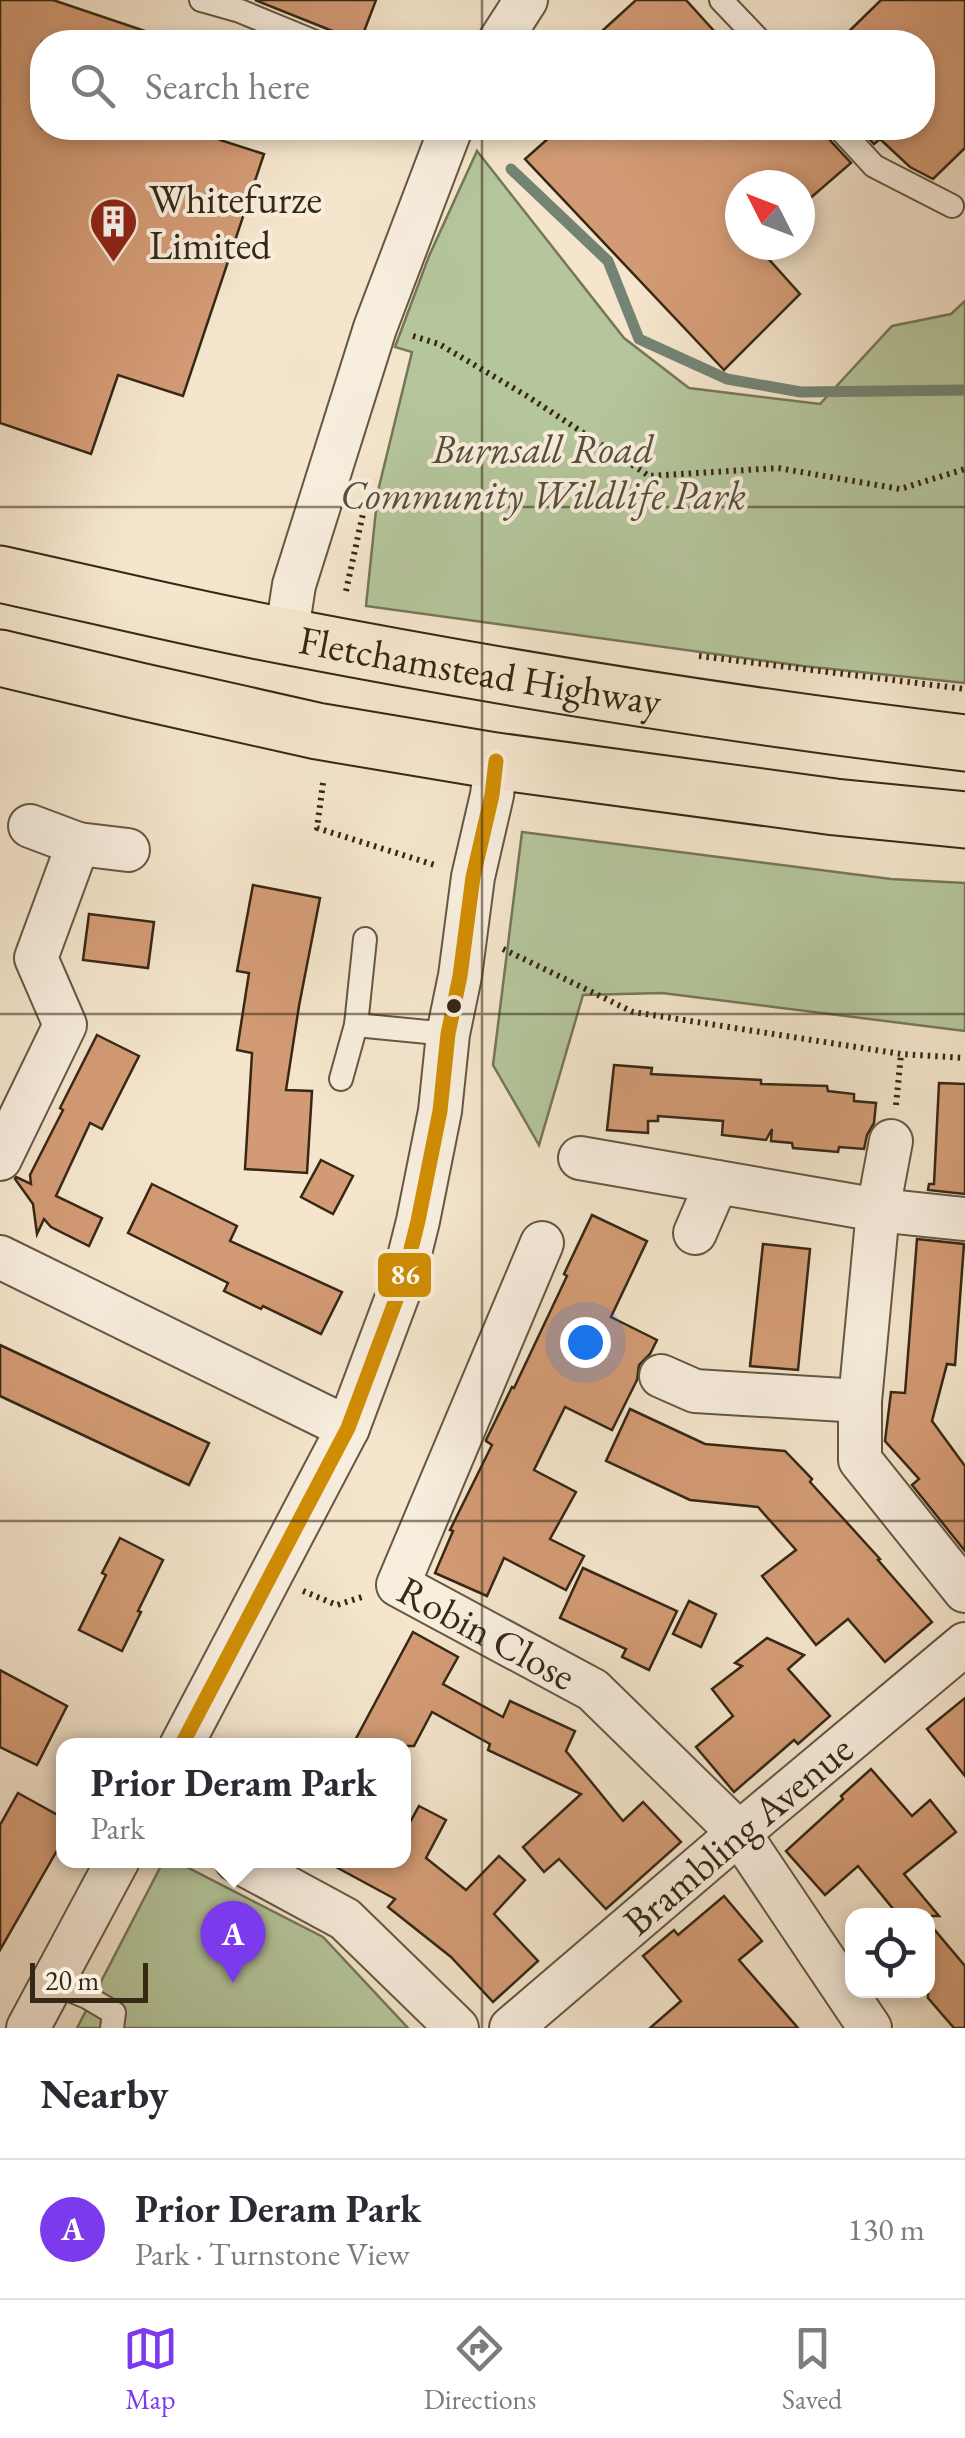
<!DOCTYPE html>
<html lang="en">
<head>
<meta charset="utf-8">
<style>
	body { margin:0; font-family:"EB Garamond",serif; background:#f2f2f3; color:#2b2b33 }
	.controls { position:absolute; right:30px; bottom:30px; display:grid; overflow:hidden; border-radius:20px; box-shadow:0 5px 15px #0003 }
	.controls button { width:90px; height:90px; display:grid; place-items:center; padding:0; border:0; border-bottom:2px solid #e1e1e2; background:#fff; color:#2b2b33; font:50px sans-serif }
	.compass { position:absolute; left:725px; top:170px; width:90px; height:90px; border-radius:50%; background:#fff; box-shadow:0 5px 15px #0003; rotate:312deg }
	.scale { position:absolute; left:30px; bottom:25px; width:118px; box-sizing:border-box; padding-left:10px; border:5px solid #362815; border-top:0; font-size:28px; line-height:35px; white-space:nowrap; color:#362815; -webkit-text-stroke:8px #f8eede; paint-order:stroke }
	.you { position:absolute; left:585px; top:1342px; width:35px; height:35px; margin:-25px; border:8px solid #fff; border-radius:50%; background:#1a73e8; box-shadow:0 0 0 15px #1a73e833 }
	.badge { display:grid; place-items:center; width:65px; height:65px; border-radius:50%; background:#7c3aed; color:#fff; font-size:32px; font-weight:700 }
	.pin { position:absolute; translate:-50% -82px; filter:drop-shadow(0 2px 5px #0008) }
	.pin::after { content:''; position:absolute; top:52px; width:35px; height:30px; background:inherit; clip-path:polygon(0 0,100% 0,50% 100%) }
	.popup { position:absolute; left:56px; top:1738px; width:355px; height:130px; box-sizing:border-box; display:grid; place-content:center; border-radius:20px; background:#fff; filter:drop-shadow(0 2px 8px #0005); font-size:32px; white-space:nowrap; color:#7c7c81 }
	.popup b { font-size:38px; color:#2b2b33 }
	.popup::after { content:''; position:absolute; left:50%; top:100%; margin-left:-20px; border:20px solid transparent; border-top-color:#fff }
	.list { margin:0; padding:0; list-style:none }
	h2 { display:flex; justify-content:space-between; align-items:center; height:130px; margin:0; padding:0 40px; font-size:42px }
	h2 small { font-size:32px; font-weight:400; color:#7c7c81 }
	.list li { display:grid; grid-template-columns:65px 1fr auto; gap:30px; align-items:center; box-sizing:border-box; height:140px; padding:0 40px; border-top:2px solid #e1e1e2 }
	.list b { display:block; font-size:38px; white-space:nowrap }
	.list p { margin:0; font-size:32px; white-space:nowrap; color:#7c7c81 }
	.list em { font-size:32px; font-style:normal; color:#7c7c81 }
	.icon { flex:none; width:55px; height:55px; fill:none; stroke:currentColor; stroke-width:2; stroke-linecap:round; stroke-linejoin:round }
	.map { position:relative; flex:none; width:965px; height:2028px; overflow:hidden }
	.search { position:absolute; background:#fff; box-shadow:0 5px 15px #0003; left:30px; right:30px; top:30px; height:110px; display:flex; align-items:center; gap:25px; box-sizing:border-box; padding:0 35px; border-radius:40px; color:#7c7c81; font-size:38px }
	.sheet { height:270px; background:#fff }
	nav { display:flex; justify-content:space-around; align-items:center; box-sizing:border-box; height:140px; border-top:2px solid #e1e1e2; background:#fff; font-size:28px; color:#7c7c81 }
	nav a { display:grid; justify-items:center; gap:5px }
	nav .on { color:#7c3aed }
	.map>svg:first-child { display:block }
	.green { fill:#b5c69c; stroke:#767758; stroke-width:2.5 }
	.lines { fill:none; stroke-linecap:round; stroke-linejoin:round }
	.stream { stroke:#738374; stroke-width:11 }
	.building { fill:#d39b75; stroke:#362815; stroke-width:2.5 }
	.service-casing { stroke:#665743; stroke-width:26 }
	.minor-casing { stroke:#665743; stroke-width:46 }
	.trunk-casing { stroke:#362815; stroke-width:59 }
	.path { stroke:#362815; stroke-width:6; stroke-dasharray:2.5 5; stroke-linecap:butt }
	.service { stroke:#f8eede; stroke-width:22 }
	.minor { stroke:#f8eede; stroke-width:42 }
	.trunk { stroke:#f4e5cc; stroke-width:55 }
	.bus-1-casing { stroke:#f8eede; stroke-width:22 }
	.bus-1 { stroke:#d08d04; stroke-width:15 }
	.grid { fill:none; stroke:#362815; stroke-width:2.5; stroke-opacity:0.55 }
	.bus-dot { fill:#362815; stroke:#f8eede; stroke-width:4 }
	.labels { text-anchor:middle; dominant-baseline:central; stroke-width:8; stroke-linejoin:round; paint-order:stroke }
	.poi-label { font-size:40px; fill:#362815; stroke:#f8eede; text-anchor:start }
	.park-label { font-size:40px; font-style:italic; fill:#565037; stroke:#f8eede }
	.street-label { font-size:40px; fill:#362815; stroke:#f8eede }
	.line-badge { stroke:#f8eede; stroke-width:4 }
	.badge-label { font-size:28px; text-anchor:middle; font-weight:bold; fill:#fff }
</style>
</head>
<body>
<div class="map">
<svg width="965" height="2028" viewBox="0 0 965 2028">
	<rect width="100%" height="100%" fill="#f4e5cc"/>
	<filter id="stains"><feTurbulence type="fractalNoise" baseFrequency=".002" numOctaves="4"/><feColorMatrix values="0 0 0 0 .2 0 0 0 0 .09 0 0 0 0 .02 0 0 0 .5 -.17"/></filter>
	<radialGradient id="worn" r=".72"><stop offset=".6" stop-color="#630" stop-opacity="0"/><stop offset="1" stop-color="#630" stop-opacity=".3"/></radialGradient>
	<!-- green -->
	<g class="green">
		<path d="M 477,151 L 624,338 L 689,388 L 820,404 L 892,326 L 951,314 L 965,301 L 965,683 L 803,666 L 366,606 L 378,491 L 412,352 L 395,347 L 429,256 Z"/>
		<path d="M 522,832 L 891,879 L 965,883 L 965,1031 L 662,993 L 583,995 L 539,1145 L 493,1065 Z"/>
		<path d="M 164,1860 L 175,1861 L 323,1937 L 408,2028 L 77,2028 Z"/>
	</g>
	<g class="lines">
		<!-- stream -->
		<path class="stream" d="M 511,169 L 608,261 L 639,339 L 727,379 L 801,392 L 965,390"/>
	</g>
	<!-- building -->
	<g class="building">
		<path d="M 0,0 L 53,0 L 163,37 L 162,42 L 42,42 L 42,128 L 224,128 L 220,140 L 264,154 L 183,396 L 118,375 L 91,454 L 0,423 Z"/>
		<path d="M 255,0 L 376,0 L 360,42 Z"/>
		<path d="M 636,0 L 686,0 L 724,42 L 590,42 Z"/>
		<path d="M 881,0 L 965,0 L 965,148 L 933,179 L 910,167 L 880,139 L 874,144 L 859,128 L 922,128 L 922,42 L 838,42 Z"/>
		<path d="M 560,128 L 824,128 L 828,138 L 851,163 L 800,207 L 800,185 L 740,185 L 740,245 L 756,245 L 800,294 L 724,370 L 525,159 Z"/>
		<path d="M 253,885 L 320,898 L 299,1006 L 286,1090 L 312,1091 L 307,1173 L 245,1169 L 252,1053 L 237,1050 L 249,973 L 237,971 Z"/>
		<path d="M 89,914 L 154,922 L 148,968 L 83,960 Z"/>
		<path d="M 97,1035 L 139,1056 L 102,1129 L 90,1123 L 56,1196 L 102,1218 L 89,1246 L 51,1227 L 44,1219 L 37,1234 L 33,1204 L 15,1179 L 16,1177 L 31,1184 L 30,1175 L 63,1110 L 60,1108 Z"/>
		<path d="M 614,1065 L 652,1068 L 651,1074 L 761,1080 L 761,1084 L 827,1086 L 828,1091 L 854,1094 L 854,1101 L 876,1103 L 874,1123 L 867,1135 L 864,1149 L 839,1147 L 838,1152 L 793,1148 L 792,1143 L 771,1141 L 772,1129 L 766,1140 L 722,1135 L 723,1121 L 658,1116 L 658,1121 L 648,1121 L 648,1133 L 607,1130 Z"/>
		<path d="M 939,1083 L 965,1084 L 965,1194 L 928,1190 L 929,1184 L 934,1184 Z"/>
		<path d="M 321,1160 L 353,1176 L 333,1214 L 301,1197 Z"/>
		<path d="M 152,1184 L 237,1226 L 230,1241 L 342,1292 L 321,1334 L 263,1306 L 261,1309 L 224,1291 L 228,1283 L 128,1233 Z"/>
		<path d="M 592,1215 L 647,1241 L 611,1317 L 657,1340 L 650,1354 L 639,1365 L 637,1380 L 612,1430 L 565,1407 L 534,1470 L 576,1492 L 550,1539 L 584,1556 L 566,1590 L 504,1558 L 487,1596 L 435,1573 L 453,1531 L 450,1530 L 492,1445 L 486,1441 L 486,1440 L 512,1387 L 514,1388 L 567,1276 L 564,1274 Z"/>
		<path d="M 917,1239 L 964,1244 L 955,1365 L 947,1364 L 932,1421 L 965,1466 L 965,1551 L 912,1485 L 919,1479 L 885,1441 L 891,1392 L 905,1393 Z"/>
		<path d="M 763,1244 L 810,1249 L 798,1370 L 750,1366 Z"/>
		<path d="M 0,1345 L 209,1443 L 189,1485 L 0,1396 Z"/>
		<path d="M 630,1409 L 705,1444 L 785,1451 L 812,1479 L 810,1482 L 880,1559 L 878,1560 L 932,1622 L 885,1662 L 848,1619 L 816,1645 L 762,1576 L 796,1550 L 758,1507 L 690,1500 L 606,1461 Z"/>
		<path d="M 120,1538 L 163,1560 L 138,1611 L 141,1612 L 122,1651 L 79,1630 L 106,1575 L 102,1573 Z"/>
		<path d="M 583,1568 L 677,1611 L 649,1670 L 622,1657 L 626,1649 L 560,1618 Z"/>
		<path d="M 689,1601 L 716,1614 L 701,1647 L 673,1634 Z"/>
		<path d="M 413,1632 L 458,1657 L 443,1684 L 503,1717 L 510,1701 L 575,1731 L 566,1751 L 623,1821 L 643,1802 L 681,1842 L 606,1909 L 559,1859 L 544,1872 L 523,1847 L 581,1794 L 488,1750 L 490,1744 L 432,1712 L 414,1746 L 352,1746 Z"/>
		<path d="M 767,1638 L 804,1655 L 788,1669 L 830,1716 L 798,1744 L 794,1740 L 734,1792 L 696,1747 L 733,1716 L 712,1689 L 742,1666 L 735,1663 Z"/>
		<path d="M 0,1670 L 67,1706 L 37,1765 L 0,1747 Z"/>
		<path d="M 965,1698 L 965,1776 L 927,1729 Z"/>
		<path d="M 871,1769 L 912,1816 L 930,1800 L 956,1832 L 904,1874 L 939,1916 L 899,1916 L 858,1866 L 825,1895 L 786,1851 L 843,1799 L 841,1796 Z"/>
		<path d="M 18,1793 L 63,1818 L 63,1840 L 0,1950 L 0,1825 Z"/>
		<path d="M 419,1806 L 446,1820 L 426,1858 L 466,1890 L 499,1856 L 525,1880 L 494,1914 L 538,1961 L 493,2002 L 451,1957 L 388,1907 L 395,1899 L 323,1860 L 403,1860 L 403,1835 Z"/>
		<path d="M 724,1896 L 762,1941 L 739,1960 L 798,2028 L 650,2028 L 681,2001 L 643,1956 L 674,1930 L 678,1935 Z"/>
		<path d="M 928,1922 L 965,1966 L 965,2028 L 954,2028 L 928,1998 Z"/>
	</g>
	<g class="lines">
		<defs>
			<g id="service">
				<path d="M 201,0 L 240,11 L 315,42"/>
				<path d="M 721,0 L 761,42"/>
				<path d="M 839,128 L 874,166 L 952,206"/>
				<path d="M 356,1025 L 448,1034"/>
				<path d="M 341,1079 L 356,1025 L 365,939"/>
				<path d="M 52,1983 L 87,1997 L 114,2013 L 112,2028"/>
			</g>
			<g id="minor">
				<path d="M 499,42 L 526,0"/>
				<path d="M 286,637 L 294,585 L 375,328 L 451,128"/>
				<path d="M 78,844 L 128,850"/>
				<path d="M 891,1141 L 878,1210 L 860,1401 L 860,1460 L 965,1591"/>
				<path d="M 580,1158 L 878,1210 L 965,1219"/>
				<path d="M 0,1159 L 65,1025 L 36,958 L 78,844 L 30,826"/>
				<path d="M 695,1233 L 717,1182"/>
				<path id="s1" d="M 542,1243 L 398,1585 L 593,1690 L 739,1833 L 870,2028"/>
				<path d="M 0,1257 L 348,1428"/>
				<path d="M 661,1376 L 695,1391 L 860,1401"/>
				<path d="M 181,1746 L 348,1428 L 403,1281 L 418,1221 L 440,1111 L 448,1034 L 460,976 L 473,877 L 492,795 L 496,761"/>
				<path d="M 236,1860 L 345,1919 L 457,2028"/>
				<path d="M 28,2028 L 118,1860"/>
				<path id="s2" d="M 511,2028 L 739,1833 L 965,1644"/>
			</g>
			<g id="trunk">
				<path id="s3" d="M 0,574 C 96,595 193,619 290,637 C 514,680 738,716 965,743"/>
				<path d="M 0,658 L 139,691 L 317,731 L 496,761 L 835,807 L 965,820"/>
			</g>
		</defs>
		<!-- service casing -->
		<use href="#service" class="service-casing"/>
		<!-- minor casing -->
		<use href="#minor" class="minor-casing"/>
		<!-- trunk casing -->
		<use href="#trunk" class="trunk-casing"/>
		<!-- path -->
		<g class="path">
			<path d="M 413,336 L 439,344 L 527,396 L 649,476 L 778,468 L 900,489 L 965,469"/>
			<path d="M 346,591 L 364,509"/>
			<path d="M 699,656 L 965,689"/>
			<path d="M 323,783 L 317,828 L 438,866"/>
			<path d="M 503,949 L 633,1012 L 901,1054 L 965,1058"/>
			<path d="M 896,1105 L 901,1054"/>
			<path d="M 303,1591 L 337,1605 L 362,1597"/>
		</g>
		<!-- service -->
		<use href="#service" class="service"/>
		<!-- minor -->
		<use href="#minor" class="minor"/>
		<!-- trunk -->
		<use href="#trunk" class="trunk"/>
		<defs>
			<path id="bus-1" d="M 181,1746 L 348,1428 L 403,1281 L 418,1221 L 440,1111 L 448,1034 L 460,976 L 473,877 L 492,795 L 496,761"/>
		</defs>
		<!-- bus-1 casing -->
		<use href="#bus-1" class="bus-1-casing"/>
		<!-- bus-1 -->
		<use href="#bus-1" class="bus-1"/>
	</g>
	<!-- grid -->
	<path class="grid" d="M 482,0 L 482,42M 482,128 L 482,2028M 0,507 L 965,507M 0,1014 L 965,1014M 0,1521 L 965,1521"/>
	<!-- icons -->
	<defs>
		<symbol id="building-pin" viewBox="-11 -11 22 30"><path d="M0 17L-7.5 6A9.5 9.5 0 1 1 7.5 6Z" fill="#8f2418" stroke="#f8eede"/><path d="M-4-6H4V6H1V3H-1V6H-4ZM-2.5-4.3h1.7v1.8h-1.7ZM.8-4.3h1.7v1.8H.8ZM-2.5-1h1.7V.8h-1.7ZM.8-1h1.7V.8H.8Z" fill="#fff"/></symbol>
	</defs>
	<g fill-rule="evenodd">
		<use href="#building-pin" x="86" y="194" width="55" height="75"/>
	</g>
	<!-- markers -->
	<circle class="bus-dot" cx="454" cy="1006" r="9"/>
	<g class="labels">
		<!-- poi labels -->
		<g class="poi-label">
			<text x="149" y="199">Whitefurze<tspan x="149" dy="46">Limited</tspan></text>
		</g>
		<!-- park labels -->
		<g class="park-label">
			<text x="543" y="449">Burnsall Road<tspan x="543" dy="46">Community Wildlife Park</tspan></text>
		</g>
		<!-- street labels -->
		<g class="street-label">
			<text stroke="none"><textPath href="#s3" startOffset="490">Fletchamstead Highway</textPath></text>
			<text stroke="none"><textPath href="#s1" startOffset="472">Robin Close</textPath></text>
			<text stroke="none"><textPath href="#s2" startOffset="298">Brambling Avenue</textPath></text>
		</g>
	</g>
	<rect class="line-badge" x="376" y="1251" width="57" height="48" rx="10" fill="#d08d04"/>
	<g class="badge-label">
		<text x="405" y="1284">86</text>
	</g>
	<rect width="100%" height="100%" filter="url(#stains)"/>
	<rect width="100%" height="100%" fill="url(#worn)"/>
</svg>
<div class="controls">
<button><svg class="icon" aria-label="locate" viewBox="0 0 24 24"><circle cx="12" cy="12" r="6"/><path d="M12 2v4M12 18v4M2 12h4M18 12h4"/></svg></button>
</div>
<svg class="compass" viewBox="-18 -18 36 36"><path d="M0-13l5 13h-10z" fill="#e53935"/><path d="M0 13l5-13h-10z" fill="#7c7c81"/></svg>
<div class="scale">20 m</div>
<div class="you"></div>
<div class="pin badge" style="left:233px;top:1983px">A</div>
<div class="popup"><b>Prior Deram Park</b>Park</div>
<div class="search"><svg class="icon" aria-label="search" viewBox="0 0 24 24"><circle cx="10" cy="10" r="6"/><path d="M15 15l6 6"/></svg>Search here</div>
</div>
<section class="sheet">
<h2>Nearby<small></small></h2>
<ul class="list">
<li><span class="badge">A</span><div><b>Prior Deram Park</b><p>Park · Turnstone View</p></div><em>130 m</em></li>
</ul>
</section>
<nav>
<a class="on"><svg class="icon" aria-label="map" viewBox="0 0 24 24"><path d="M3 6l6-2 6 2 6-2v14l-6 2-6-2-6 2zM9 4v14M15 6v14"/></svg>Map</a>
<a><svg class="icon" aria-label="directions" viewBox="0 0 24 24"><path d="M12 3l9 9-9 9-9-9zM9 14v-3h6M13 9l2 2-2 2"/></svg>Directions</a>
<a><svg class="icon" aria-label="saved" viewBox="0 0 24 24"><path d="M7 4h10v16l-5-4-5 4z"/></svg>Saved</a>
</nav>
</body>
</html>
